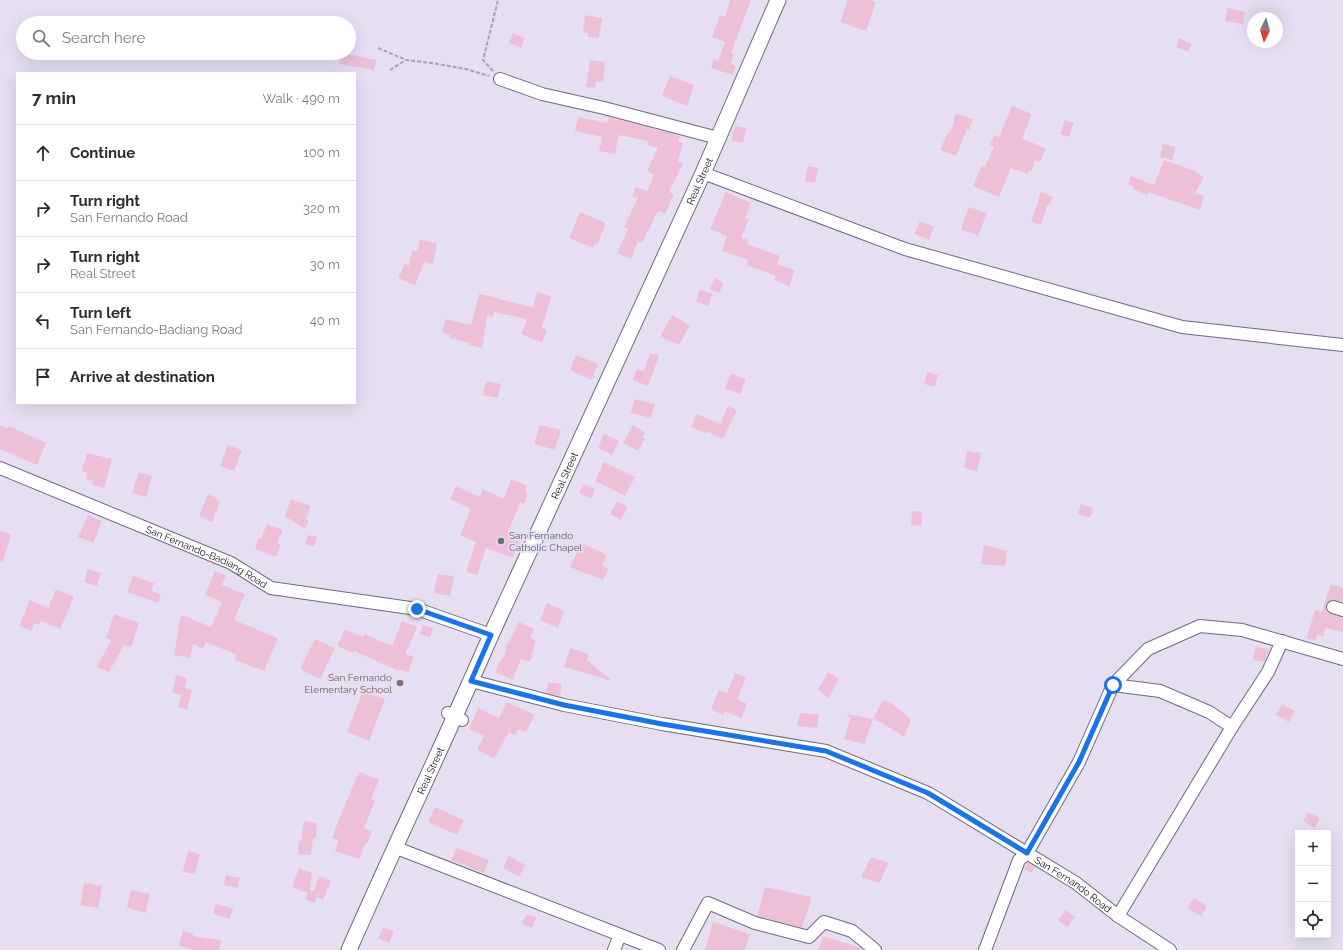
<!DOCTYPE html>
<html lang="en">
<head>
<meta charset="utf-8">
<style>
	body { margin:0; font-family:Raleway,sans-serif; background:#f7f7f7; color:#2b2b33 }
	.controls { position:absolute; right:12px; bottom:12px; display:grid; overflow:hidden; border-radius:0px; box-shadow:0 4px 16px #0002 }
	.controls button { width:36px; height:36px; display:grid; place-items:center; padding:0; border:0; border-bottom:1px solid #e1e1e2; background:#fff; color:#2b2b33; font:20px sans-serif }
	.compass { position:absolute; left:1247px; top:12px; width:36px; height:36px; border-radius:50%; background:#fff; box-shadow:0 4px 16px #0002; rotate:185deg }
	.stop { position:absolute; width:12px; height:12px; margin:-9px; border:3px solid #1a73e8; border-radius:50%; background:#fff }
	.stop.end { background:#1a73e8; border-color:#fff; box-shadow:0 1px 4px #0008 }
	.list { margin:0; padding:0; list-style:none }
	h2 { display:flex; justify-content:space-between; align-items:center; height:52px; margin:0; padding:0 16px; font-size:17px }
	h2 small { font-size:13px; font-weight:400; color:#7c7c81 }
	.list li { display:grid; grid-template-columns:26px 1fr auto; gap:12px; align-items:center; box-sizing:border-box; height:56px; padding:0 16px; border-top:1px solid #e1e1e2 }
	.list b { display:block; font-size:15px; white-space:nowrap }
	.list p { margin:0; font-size:13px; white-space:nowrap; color:#7c7c81 }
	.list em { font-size:13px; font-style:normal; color:#7c7c81 }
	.icon { flex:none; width:22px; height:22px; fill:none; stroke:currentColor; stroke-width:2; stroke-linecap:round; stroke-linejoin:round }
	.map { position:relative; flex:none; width:1343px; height:950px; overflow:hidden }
	.search { position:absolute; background:#fff; box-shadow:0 4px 16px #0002; left:16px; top:16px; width:340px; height:44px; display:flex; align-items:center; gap:10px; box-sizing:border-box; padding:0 14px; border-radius:22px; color:#7c7c81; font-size:15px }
	.panel { position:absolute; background:#fff; box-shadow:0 4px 16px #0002; left:16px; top:72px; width:340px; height:332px; border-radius:0px }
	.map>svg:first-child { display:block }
	.building { fill:#edc0d8 }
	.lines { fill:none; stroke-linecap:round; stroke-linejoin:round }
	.minor-casing { stroke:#6f6a7b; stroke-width:14 }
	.major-casing { stroke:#6f6a7b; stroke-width:17 }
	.path { stroke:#a8a2b3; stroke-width:2; stroke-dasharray:4 2; stroke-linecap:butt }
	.minor { stroke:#fff; stroke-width:12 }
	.major { stroke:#fff; stroke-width:15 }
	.route { stroke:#1a73e8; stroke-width:5 }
	.worship-dot { fill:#6b7280; stroke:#e6dff4; stroke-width:1.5 }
	.education-dot { fill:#8d6e63; stroke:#e6dff4; stroke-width:1.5 }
	.labels { text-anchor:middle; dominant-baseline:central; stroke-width:3.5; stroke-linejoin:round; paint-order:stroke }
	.street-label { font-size:10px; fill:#19161d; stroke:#e6dff4 }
	.worship-label { font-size:10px; fill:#5b616d; stroke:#e6dff4; text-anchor:start }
	.education-label { font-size:10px; fill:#785e54; stroke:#e6dff4; text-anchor:end }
</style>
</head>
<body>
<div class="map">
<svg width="1343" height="950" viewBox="0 0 1343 950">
	<rect width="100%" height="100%" fill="#e6dff4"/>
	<!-- building -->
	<g class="building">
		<path d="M 730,0 L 751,0 L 731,53 L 734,54 L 731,64 L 736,66 L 733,75 L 711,68 L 714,59 L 718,61 L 725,42 L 712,37 L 720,15 L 725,17 Z"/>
		<path d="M 848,0 L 870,0 L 876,2 L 866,31 L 840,22 Z"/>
		<path d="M 1228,8 L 1245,12 L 1243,24 L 1225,21 Z"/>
		<path d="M 585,15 L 602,18 L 599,38 L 588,37 L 588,33 L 583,32 Z"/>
		<path d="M 513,33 L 525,38 L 521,48 L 509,43 Z"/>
		<path d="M 1179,38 L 1192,44 L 1188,52 L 1176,47 Z"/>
		<path d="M 342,53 L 376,60 L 374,70 L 339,64 Z"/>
		<path d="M 590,60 L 605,62 L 603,82 L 596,81 L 595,88 L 586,87 Z"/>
		<path d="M 670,76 L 694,85 L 687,106 L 662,96 Z"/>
		<path d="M 1012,106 L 1032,114 L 1022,138 L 1046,149 L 1040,162 L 1035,160 L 1032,171 L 1029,170 L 1028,174 L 1011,168 L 999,197 L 973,186 L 982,165 L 985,167 L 994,146 L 990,145 L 994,135 L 999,137 Z"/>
		<path d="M 956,114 L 973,119 L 969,130 L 967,129 L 956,156 L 940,150 L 948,132 L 950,133 Z"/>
		<path d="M 578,117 L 607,123 L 609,117 L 680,136 L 678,141 L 683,143 L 678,161 L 683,164 L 669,192 L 674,194 L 665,214 L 658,211 L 642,243 L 638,241 L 631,259 L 617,253 L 628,229 L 624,227 L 638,198 L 632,196 L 636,187 L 647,191 L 654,175 L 647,171 L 658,148 L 647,145 L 648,141 L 619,135 L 615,154 L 599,151 L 602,137 L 575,131 Z"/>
		<path d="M 1065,120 L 1074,123 L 1069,137 L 1060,134 Z"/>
		<path d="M 735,126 L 746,128 L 743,143 L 731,140 Z"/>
		<path d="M 1163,144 L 1176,147 L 1172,160 L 1160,157 Z"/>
		<path d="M 1164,160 L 1190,169 L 1204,177 L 1195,193 L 1204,196 L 1200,210 L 1148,192 L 1147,195 L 1133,189 L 1134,187 L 1128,184 L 1131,176 L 1154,185 Z"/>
		<path d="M 808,166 L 818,168 L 815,183 L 805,181 Z"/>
		<path d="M 726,192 L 751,203 L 745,218 L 749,219 L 741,238 L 749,240 L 747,244 L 780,256 L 777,264 L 795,270 L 789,286 L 774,280 L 776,276 L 746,265 L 748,260 L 722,251 L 727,236 L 710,229 Z"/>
		<path d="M 1041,192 L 1053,197 L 1049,205 L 1047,205 L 1041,225 L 1031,222 Z"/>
		<path d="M 969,207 L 987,213 L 978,236 L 961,229 Z"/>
		<path d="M 580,212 L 606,223 L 597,245 L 594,244 L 593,248 L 569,238 Z"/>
		<path d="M 920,221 L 934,227 L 929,240 L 914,234 Z"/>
		<path d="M 420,240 L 437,243 L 433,264 L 425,262 L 415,285 L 398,278 L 405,264 L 409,266 L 412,250 L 418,251 Z"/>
		<path d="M 715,278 L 724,283 L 719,293 L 710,289 Z"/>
		<path d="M 700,290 L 713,294 L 708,306 L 696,301 Z"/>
		<path d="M 537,292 L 551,296 L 542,328 L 547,330 L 542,343 L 521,334 L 527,319 L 494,312 L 493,317 L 487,316 L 482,348 L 469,345 L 470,343 L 449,338 L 450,335 L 442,333 L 446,319 L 471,325 L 479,294 L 498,298 L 498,299 L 533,307 Z"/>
		<path d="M 672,315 L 690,325 L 679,345 L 660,337 Z"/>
		<path d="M 650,353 L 659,356 L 648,386 L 633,380 L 637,369 L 644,371 Z"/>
		<path d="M 576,355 L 598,364 L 592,380 L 570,370 Z"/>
		<path d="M 927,372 L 938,375 L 935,387 L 924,384 Z"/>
		<path d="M 731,373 L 746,380 L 740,394 L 725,388 Z"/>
		<path d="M 486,381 L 501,384 L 498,398 L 483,395 Z"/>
		<path d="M 634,399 L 655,404 L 651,418 L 631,413 Z"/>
		<path d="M 728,406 L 737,410 L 723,439 L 707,431 L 706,433 L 691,427 L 697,414 L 720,424 Z"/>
		<path d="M 0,425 L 8,428 L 9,426 L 46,443 L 37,465 L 0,449 Z"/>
		<path d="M 540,425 L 561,430 L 555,450 L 534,444 Z"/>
		<path d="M 633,425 L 645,433 L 642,438 L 645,439 L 638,451 L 623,443 Z"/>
		<path d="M 604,434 L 619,441 L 612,455 L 598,448 Z"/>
		<path d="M 228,445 L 242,450 L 234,471 L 220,466 Z"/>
		<path d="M 967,451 L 981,453 L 977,471 L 964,468 Z"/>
		<path d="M 87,453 L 112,459 L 104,488 L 92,485 L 93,481 L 86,479 L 88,473 L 82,471 Z"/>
		<path d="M 604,462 L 635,477 L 625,496 L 595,481 Z"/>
		<path d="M 139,472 L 152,476 L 146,497 L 132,493 Z"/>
		<path d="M 511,479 L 527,486 L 525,492 L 528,493 L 524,504 L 521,502 L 508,532 L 521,537 L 513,558 L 486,548 L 477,575 L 466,572 L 476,542 L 460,535 L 471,509 L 450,499 L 456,486 L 480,497 L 483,489 L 504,499 Z"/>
		<path d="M 583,484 L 595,489 L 591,499 L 579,493 Z"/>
		<path d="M 208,494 L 217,498 L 216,500 L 220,502 L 212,522 L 199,516 Z"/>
		<path d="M 291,499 L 311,506 L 306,518 L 308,520 L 308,524 L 305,528 L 301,527 L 285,516 Z"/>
		<path d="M 617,501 L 628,507 L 621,520 L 610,514 Z"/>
		<path d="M 1081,504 L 1093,508 L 1090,518 L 1078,514 Z"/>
		<path d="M 912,511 L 922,512 L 921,526 L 911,525 Z"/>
		<path d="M 88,515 L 102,521 L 93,543 L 78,537 Z"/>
		<path d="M 267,524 L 283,530 L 277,543 L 281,545 L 276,557 L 255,549 L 259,537 L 261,538 Z"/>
		<path d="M 0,531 L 11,534 L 3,562 L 0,561 Z"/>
		<path d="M 308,535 L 317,537 L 314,547 L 305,544 Z"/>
		<path d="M 582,543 L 607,555 L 602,566 L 609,569 L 603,580 L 586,573 L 586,574 L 570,567 Z"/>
		<path d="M 984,545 L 1007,551 L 1005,566 L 981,564 Z"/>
		<path d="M 88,569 L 101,573 L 97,586 L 84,582 Z"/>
		<path d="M 215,571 L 226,575 L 222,585 L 245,594 L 234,620 L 278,638 L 264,671 L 234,660 L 237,655 L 206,642 L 203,649 L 193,644 L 190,658 L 174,655 L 179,626 L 178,625 L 182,615 L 211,627 L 222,602 L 205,595 Z"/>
		<path d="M 438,574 L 454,576 L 450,596 L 434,593 Z"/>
		<path d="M 133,576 L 154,583 L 151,591 L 161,594 L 158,603 L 127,592 Z"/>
		<path d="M 1331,584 L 1343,588 L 1343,602 L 1331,600 L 1326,604 L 1326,609 L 1330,614 L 1343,617 L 1343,632 L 1325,628 L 1324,636 L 1317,635 L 1316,640 L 1307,639 L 1309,627 L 1310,627 L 1315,610 L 1322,612 Z"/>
		<path d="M 56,589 L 74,597 L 60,629 L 41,621 L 39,625 L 34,623 L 31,631 L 19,626 L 30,600 L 48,608 Z"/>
		<path d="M 547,603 L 564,611 L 558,628 L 540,620 Z"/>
		<path d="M 114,614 L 139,623 L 131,647 L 124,645 L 109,672 L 97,667 L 111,640 L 106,638 Z"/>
		<path d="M 402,621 L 417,627 L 406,653 L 406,654 L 414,657 L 408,672 L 399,669 L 399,671 L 354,651 L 353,653 L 337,646 L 345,629 L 363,637 L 364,634 L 392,646 Z"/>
		<path d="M 519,622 L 534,629 L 530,638 L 536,641 L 530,662 L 521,659 L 512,680 L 495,672 L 502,657 L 504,657 L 507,643 L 508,644 Z"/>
		<path d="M 423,625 L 433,628 L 430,637 L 420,634 Z"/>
		<path d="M 315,639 L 335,648 L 320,679 L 300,669 Z"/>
		<path d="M 1256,647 L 1270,649 L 1264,662 L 1253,660 Z"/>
		<path d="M 570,648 L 589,654 L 587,660 L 612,681 L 564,667 Z"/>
		<path d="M 828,672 L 839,679 L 828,698 L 818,690 Z"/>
		<path d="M 735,673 L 746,678 L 737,699 L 747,704 L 741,718 L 725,711 L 723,715 L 711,709 L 719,690 L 727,693 Z"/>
		<path d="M 176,675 L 187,678 L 185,688 L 192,690 L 187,710 L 178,707 L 181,695 L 172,692 Z"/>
		<path d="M 548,682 L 562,684 L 560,696 L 546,693 Z"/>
		<path d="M 363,691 L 385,699 L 369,741 L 347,732 Z"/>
		<path d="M 883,700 L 890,702 L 911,719 L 904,737 L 882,723 L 873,719 Z"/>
		<path d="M 507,702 L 535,715 L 526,732 L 519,729 L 515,735 L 509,732 L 494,759 L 477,749 L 484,736 L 469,729 L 478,708 L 499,718 Z"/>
		<path d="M 1282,704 L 1295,711 L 1289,722 L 1276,715 Z"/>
		<path d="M 800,713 L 819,715 L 817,728 L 797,726 Z"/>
		<path d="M 846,714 L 873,719 L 864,744 L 844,739 L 850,719 L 852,720 Z"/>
		<path d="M 359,772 L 379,780 L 371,799 L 375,801 L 364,828 L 372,831 L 368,842 L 366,842 L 359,859 L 335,851 L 338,840 L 332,838 L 339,819 Z"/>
		<path d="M 435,807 L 464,820 L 457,835 L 428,822 Z"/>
		<path d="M 1308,812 L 1320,818 L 1315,828 L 1303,821 Z"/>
		<path d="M 304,821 L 317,823 L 316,838 L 313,838 L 311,855 L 298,854 L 299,841 L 301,841 Z"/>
		<path d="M 457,848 L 489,860 L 484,873 L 451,860 Z"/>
		<path d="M 188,851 L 200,854 L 195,874 L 183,872 Z"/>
		<path d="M 509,856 L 525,865 L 519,877 L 503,868 Z"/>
		<path d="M 871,857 L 889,863 L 879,883 L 861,877 Z"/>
		<path d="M 1028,862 L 1035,867 L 1032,873 L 1024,869 Z"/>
		<path d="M 299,868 L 312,873 L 310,890 L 314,891 L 319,876 L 331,881 L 323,900 L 317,897 L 314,903 L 305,899 L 308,893 L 292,887 Z"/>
		<path d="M 226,875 L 240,878 L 238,888 L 224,885 Z"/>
		<path d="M 84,883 L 102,886 L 98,908 L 80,905 Z"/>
		<path d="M 765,887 L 812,897 L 802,928 L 757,916 Z"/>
		<path d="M 131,890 L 150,894 L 146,913 L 127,908 Z"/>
		<path d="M 1194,898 L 1207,906 L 1201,916 L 1187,908 Z"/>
		<path d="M 216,904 L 233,908 L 230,919 L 213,914 Z"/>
		<path d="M 1066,910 L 1075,917 L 1067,927 L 1058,920 Z"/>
		<path d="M 527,914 L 536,918 L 532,928 L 522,924 Z"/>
		<path d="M 713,922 L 750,934 L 745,950 L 705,950 Z"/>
		<path d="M 383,927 L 394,932 L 389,943 L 378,938 Z"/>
		<path d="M 183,931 L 193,934 L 193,936 L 221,940 L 219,950 L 192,950 L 179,946 Z"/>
		<path d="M 823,936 L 861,948 L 861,950 L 818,950 Z"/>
	</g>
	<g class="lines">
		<defs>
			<g id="minor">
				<path d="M 500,79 L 542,94 L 604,108 L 718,138"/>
				<path d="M 703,173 L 905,249 L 1182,327 L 1343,345"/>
				<path id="s1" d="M 0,468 L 231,563 L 271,588 L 417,609 L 491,635"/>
				<path d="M 1333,607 L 1343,610"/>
				<path id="s2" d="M 471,681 L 564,705 L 662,724 L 826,751 L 928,793 L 1076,883 L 1118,916 L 1170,950"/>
				<path d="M 1113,685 L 1160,691 L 1209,712 L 1232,727 L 1268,672 L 1282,641"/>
				<path d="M 448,713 L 462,720"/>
				<path d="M 394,847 L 659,950"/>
				<path d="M 1118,916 L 1232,727"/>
				<path d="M 614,950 L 620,935"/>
				<path d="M 683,950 L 708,903 L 755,923 L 809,937 L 824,922 L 852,931 L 875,950"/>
				<path d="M 985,950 L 1019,860 L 1027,853 L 1079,762 L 1113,685 L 1148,649 L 1200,626 L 1242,630 L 1343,659"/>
			</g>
			<g id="major">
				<path id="s3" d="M 349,950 C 395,845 445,741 491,635 L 703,173 L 778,0"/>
			</g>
		</defs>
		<!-- minor casing -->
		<use href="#minor" class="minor-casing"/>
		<!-- major casing -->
		<use href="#major" class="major-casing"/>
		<!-- path -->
		<g class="path">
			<path d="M 378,48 L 406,60"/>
			<path d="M 390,70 L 406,60 L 432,63 L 466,69 L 489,76"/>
			<path d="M 493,71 L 483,60 L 498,0"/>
		</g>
		<!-- minor -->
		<use href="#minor" class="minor"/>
		<!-- major -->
		<use href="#major" class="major"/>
	</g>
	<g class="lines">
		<!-- route -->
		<path class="route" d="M 417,609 L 491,635 L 471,681 L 564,705 L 662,724 L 826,751 L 928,793 L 1027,853 L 1079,762 L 1113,685"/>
	</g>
	<!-- markers -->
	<circle class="worship-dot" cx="501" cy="541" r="4"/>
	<circle class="education-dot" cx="400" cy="683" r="4"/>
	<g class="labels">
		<!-- street labels -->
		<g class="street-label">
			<text stroke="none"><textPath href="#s3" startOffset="845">Real Street</textPath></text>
			<text stroke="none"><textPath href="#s3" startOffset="521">Real Street</textPath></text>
			<text stroke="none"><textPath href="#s1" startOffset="225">San Fernando-Badiang Road</textPath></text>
			<text stroke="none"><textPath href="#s3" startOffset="197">Real Street</textPath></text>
			<text stroke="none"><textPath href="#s2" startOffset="644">San Fernando Road</textPath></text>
		</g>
		<!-- worship labels -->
		<g class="worship-label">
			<text x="509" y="535">San Fernando<tspan x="509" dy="12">Catholic Chapel</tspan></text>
		</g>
		<!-- education labels -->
		<g class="education-label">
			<text x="392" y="677">San Fernando<tspan x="392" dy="12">Elementary School</tspan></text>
		</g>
	</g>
</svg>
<div class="controls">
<button>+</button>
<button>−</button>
<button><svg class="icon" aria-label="locate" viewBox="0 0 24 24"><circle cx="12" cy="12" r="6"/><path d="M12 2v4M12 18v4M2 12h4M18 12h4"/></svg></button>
</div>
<svg class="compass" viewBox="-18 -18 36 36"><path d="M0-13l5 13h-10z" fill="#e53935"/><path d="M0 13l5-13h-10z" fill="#7c7c81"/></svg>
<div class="stop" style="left:1113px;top:685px"></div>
<div class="stop end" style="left:417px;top:609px"></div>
<div class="search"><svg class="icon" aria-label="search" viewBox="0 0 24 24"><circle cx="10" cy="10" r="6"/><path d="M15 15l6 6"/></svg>Search here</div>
<section class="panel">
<h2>7 min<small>Walk · 490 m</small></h2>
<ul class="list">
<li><svg class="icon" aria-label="ahead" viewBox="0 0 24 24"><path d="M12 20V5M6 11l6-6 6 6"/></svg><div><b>Continue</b></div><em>100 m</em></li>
<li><svg class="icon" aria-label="right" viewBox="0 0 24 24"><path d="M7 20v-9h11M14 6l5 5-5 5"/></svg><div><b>Turn right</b><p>San Fernando Road</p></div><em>320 m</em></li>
<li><svg class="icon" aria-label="right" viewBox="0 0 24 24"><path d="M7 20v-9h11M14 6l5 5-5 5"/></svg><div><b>Turn right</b><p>Real Street</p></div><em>30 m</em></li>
<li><svg class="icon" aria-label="left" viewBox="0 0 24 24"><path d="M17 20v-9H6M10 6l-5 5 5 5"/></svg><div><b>Turn left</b><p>San Fernando-Badiang Road</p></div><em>40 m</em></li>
<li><svg class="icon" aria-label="arrive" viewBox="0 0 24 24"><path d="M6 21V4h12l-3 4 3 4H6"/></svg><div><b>Arrive at destination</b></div></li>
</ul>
</section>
</div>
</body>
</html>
